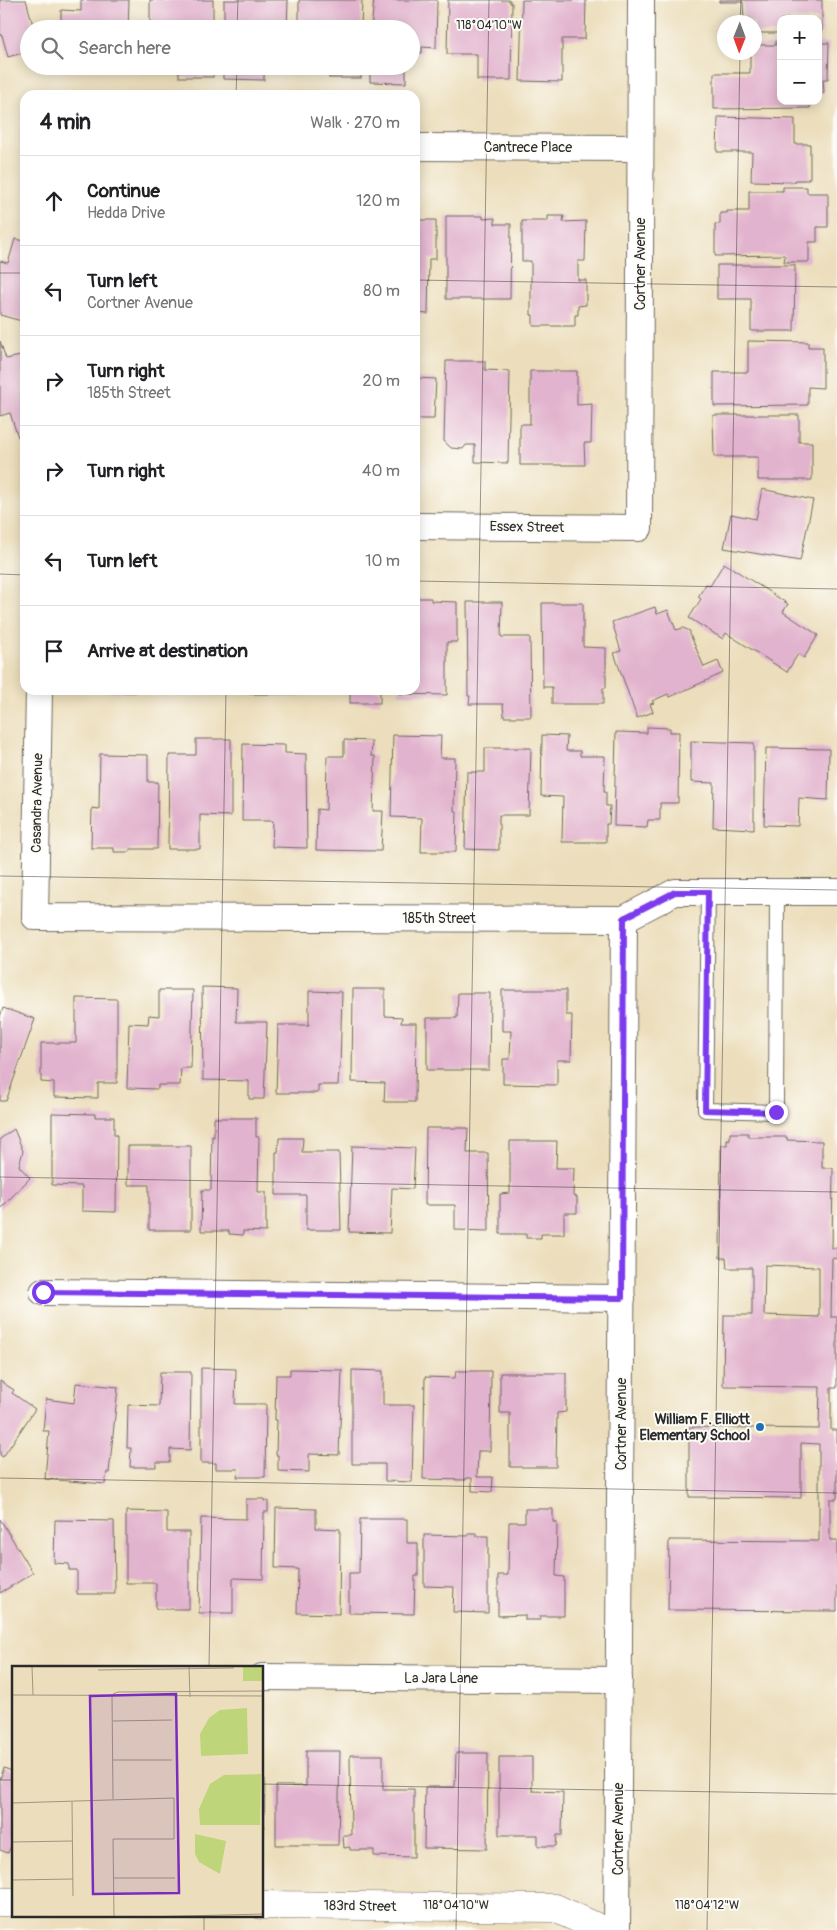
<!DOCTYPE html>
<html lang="en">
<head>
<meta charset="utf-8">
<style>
	body { margin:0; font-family:Pangolin,sans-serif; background:#f2f2f2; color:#202124 }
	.controls { position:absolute; right:15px; top:15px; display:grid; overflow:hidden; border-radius:10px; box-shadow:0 2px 12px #0003 }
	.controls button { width:45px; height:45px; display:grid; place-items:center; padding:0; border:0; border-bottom:1px solid #e0e0e0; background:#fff; color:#202124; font:25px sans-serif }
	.compass { position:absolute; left:717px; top:15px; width:45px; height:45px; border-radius:50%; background:#fff; box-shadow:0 2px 12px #0003; rotate:181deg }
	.stop { position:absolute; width:15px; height:15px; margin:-11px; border:4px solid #7c3aed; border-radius:50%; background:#fff }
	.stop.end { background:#7c3aed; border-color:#fff; box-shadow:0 1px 5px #0008 }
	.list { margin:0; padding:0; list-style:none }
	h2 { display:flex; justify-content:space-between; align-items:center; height:65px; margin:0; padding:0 20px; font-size:21px }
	h2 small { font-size:16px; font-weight:400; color:#757577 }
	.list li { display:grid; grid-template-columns:32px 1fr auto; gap:15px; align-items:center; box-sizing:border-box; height:90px; padding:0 20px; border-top:1px solid #e0e0e0 }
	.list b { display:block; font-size:19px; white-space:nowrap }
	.list p { margin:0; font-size:16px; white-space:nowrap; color:#757577 }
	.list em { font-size:16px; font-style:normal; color:#757577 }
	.icon { flex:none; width:28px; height:28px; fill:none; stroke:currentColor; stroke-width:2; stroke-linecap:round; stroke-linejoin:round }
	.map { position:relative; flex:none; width:837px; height:1930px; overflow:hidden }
	.search { position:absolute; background:#fff; box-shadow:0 2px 12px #0003; left:20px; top:20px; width:400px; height:55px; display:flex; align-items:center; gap:12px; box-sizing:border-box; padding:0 18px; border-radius:28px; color:#757577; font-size:19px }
	.panel { position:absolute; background:#fff; box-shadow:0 2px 12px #0003; left:20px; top:90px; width:400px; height:605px; border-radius:15px }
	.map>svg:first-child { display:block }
	.building { fill:#e2b3ce; fill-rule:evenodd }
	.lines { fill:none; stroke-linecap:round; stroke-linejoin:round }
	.service-casing { stroke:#6f6a5e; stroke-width:16 }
	.minor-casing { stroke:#6f6a5e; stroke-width:28 }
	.tertiary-casing { stroke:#6f6a5e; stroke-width:29 }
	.service { stroke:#fff; stroke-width:14 }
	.minor { stroke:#fff; stroke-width:26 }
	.tertiary { stroke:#fff; stroke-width:28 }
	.route { stroke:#7c3aed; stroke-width:6 }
	.ticks { fill:none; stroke:#2b2b2b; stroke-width:1; stroke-opacity:0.45 }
	.poi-dot { fill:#1f6fb2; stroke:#fdfcf7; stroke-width:2 }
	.labels { text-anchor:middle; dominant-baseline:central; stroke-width:4; stroke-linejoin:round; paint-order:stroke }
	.street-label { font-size:14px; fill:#2b2b2b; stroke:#fdfcf7 }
	.poi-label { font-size:14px; font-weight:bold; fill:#2b2b2b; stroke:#fdfcf7; text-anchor:end }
	.inset-road { fill:none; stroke:#9f9682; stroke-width:1 }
	.view { fill:#7b2cbf; fill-opacity:0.15; stroke:#7b2cbf; stroke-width:2.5 }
	.inset-edge { fill:none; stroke:#2b2b2b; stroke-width:2.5 }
	.ticks-label { font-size:12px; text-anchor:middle; fill:#2b2b2b; stroke:#fdfcf7; stroke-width:4; stroke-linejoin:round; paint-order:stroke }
</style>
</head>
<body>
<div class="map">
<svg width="837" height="1930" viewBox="0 0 837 1930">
	<rect width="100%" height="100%" fill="#fdfcf7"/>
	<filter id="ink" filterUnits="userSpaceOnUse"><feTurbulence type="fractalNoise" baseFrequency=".02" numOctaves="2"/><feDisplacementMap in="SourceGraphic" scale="10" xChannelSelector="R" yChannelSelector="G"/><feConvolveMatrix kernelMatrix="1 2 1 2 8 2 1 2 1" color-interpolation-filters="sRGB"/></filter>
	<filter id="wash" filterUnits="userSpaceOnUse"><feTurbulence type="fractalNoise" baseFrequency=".0096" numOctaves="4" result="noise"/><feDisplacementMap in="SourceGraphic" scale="20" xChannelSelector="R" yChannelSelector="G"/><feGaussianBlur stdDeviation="1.12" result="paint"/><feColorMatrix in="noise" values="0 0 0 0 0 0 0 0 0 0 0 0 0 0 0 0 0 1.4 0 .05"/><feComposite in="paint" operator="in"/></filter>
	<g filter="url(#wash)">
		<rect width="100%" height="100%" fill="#ecdebc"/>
		<g id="blocks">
			<!-- building -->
			<g class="building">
				<path d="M 0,0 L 26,0 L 34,29 L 29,29 L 29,51 L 8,57 L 2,35 L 0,35 Z"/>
				<path d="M 81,0 L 129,0 L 128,29 L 61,29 L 61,10 L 81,11 Z"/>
				<rect x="150" y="0" width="63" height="29"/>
				<path d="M 224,0 L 288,0 L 287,29 L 224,29 Z"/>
				<path d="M 299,0 L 362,0 L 361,29 L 299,29 Z"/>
				<path d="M 374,0 L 437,0 L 436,48 L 422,47 L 422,53 L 411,52 L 411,29 L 371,29 Z"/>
				<path d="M 448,0 L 510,0 L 510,3 L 512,3 L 511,80 L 477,80 L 477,54 L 447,54 Z"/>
				<path d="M 522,0 L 586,0 L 585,39 L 562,39 L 562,82 L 520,81 Z"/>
				<path d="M 719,0 L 822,0 L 822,33 L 818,33 L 818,19 L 781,19 L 781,33 L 754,33 L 754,22 L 744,22 L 743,2 L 719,2 Z"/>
				<path d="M 776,41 L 781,41 L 781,101 L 810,101 L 810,108 L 714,109 L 714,73 L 750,73 L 750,52 L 754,52 L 754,45 L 776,45 Z"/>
				<path d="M 818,43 L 829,43 L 828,79 L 823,79 L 824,93 L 818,93 Z"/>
				<rect x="179" y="66" width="34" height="11"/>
				<path d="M 223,66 L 264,66 L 264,80 L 223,79 Z"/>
				<rect x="329" y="66" width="32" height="12"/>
				<path d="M 370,66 L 406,66 L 406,83 L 370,82 Z"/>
				<path d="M 718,117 L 795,119 L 795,144 L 810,144 L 810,178 L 808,178 L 808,180 L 795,180 L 795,182 L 751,181 L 752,152 L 717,152 Z"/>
				<path d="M 783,187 L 807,187 L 807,193 L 828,193 L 828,227 L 817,227 L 817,242 L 809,242 L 809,262 L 784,262 L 785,255 L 715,256 L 715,224 L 720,224 L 720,213 L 727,213 L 727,211 L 749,211 L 749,191 L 783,191 Z"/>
				<path d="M 446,216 L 483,216 L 483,219 L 495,218 L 495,224 L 511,224 L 510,299 L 446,299 Z"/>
				<path d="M 548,216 L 564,216 L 563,222 L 586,221 L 585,261 L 578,261 L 578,280 L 586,280 L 586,305 L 578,306 L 578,315 L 575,315 L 575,326 L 533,326 L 533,315 L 531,315 L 531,261 L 522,261 L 522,221 L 548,221 Z"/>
				<path d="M 415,220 L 436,220 L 436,259 L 429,259 L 428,314 L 415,313 Z"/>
				<path d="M 15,239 L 25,241 L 25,322 L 0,315 L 0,261 L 8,263 Z"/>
				<path d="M 717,265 L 795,265 L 794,331 L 751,331 L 751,299 L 717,299 Z"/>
				<path d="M 0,341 L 6,359 L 25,355 L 25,435 L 18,437 L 10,413 L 0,416 Z"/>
				<path d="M 748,341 L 808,342 L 808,347 L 823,347 L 823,388 L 808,387 L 808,405 L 714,406 L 714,372 L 748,372 Z"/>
				<path d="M 446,361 L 485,361 L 485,370 L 510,371 L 508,463 L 475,462 L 475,445 L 466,445 L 463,449 L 451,448 L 444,441 Z"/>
				<path d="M 530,371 L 577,371 L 577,405 L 592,404 L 591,443 L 584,443 L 585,465 L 520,465 L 520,424 L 530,424 Z"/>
				<path d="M 415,378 L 436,379 L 434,419 L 415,419 Z"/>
				<path d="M 713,415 L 799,415 L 799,442 L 812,442 L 812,480 L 758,480 L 758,457 L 714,457 Z"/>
				<path d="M 762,489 L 813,500 L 800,561 L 724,548 L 731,514 L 756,519 Z"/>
				<path d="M 724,563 L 788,604 L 783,612 L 818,635 L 804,658 L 798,654 L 787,672 L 726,633 L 723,639 L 689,618 L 701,599 L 698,597 L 706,584 L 710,586 Z"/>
				<path d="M 415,598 L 431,598 L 431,601 L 457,602 L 457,642 L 447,642 L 447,695 L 399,694 L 399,690 L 415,690 Z"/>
				<path d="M 467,602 L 502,602 L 501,637 L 530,637 L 531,717 L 504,717 L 503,704 L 469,704 L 470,696 L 468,696 Z"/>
				<path d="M 542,603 L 583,603 L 583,647 L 606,648 L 606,688 L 603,688 L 603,704 L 552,704 L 552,687 L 543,687 Z"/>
				<path d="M 655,607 L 657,614 L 668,610 L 676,630 L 683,628 L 690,631 L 690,634 L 704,667 L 718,661 L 723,673 L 670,697 L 668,694 L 652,701 L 654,703 L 650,704 L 653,712 L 637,718 L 614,653 L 621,651 L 612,622 Z"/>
				<rect x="102" y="690" width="34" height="2"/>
				<path d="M 169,690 L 233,690 L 233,693 L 169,692 Z"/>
				<rect x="250" y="690" width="48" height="4"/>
				<rect x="350" y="690" width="30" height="13"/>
				<path d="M 647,727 L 670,728 L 670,732 L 679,732 L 678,803 L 660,803 L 660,820 L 648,820 L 647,827 L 614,826 L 616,732 L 647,733 Z"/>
				<path d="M 393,735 L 441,736 L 440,758 L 455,758 L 454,811 L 457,811 L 456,852 L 421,852 L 422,818 L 391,817 Z"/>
				<path d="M 542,735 L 567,736 L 566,751 L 580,751 L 580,756 L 605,756 L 604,792 L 606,792 L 606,806 L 610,806 L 609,824 L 606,824 L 606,842 L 562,842 L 563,797 L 541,796 Z"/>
				<path d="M 196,739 L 231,739 L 231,816 L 200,815 L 200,849 L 168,849 L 169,755 L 196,755 Z"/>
				<path d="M 344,740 L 372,741 L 371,756 L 375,756 L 373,811 L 383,811 L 381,851 L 316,850 L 317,809 L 326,810 L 327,756 L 344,756 Z"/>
				<path d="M 691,741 L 754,743 L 754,829 L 713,827 L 714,783 L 691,782 Z"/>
				<path d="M 243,744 L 285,745 L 285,753 L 306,754 L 307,848 L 272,847 L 273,821 L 242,821 Z"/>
				<path d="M 485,748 L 531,748 L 529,815 L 499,815 L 499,850 L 465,849 L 467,772 L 485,772 Z"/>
				<path d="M 766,748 L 829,749 L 828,800 L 799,798 L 798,826 L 764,825 Z"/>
				<path d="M 100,754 L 148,755 L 148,782 L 158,782 L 157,849 L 130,849 L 130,852 L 114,852 L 114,848 L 91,848 L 92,808 L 99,809 Z"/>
				<path d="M 202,987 L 237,988 L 236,1022 L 267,1022 L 264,1099 L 249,1099 L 249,1081 L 203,1080 Z"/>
				<path d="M 353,989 L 385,989 L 385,1016 L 402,1017 L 401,1023 L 416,1023 L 415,1102 L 384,1102 L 385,1083 L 352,1082 Z"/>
				<path d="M 159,990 L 193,990 L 191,1068 L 181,1068 L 180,1085 L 158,1085 L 158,1089 L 127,1088 L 129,1023 L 148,1024 L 149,1015 L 159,1016 Z"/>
				<path d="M 502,990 L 566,990 L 566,1015 L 572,1015 L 571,1060 L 557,1060 L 557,1085 L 503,1084 L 503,1059 L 510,1059 L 511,1031 L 502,1031 Z"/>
				<path d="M 309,991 L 342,992 L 340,1069 L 339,1069 L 338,1085 L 318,1085 L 318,1093 L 276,1093 L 278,1025 L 309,1025 Z"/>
				<path d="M 458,993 L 490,993 L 489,1070 L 427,1070 L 427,1018 L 457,1018 Z"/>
				<path d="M 76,998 L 117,999 L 117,1083 L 98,1083 L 98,1098 L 54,1097 L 54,1083 L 41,1082 L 41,1043 L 76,1043 Z"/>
				<path d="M 3,1008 L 35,1019 L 6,1101 L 0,1101 L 0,1017 Z"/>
				<path d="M 52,1113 L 95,1114 L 95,1117 L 114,1117 L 114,1135 L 117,1135 L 116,1212 L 82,1211 L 82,1186 L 52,1185 Z"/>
				<path d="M 214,1118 L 256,1118 L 256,1137 L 259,1137 L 258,1192 L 266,1192 L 266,1232 L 243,1231 L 243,1235 L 229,1234 L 229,1231 L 201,1231 L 202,1190 L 211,1190 L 212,1136 L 214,1137 Z"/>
				<path d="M 426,1128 L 468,1128 L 467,1153 L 488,1153 L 489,1231 L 455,1230 L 455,1205 L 425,1205 Z"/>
				<path d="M 14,1129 L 23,1151 L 19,1166 L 30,1178 L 0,1209 L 0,1139 Z"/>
				<path d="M 730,1133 L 748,1133 L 748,1137 L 787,1137 L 787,1140 L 822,1141 L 822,1168 L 833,1168 L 832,1248 L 837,1248 L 837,1259 L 832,1258 L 831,1317 L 837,1317 L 837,1388 L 831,1388 L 831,1430 L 837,1430 L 837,1499 L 830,1499 L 830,1540 L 837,1540 L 837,1611 L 668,1610 L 669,1540 L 819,1541 L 819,1444 L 801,1443 L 801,1498 L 689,1497 L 689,1427 L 819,1429 L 820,1387 L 723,1386 L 724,1315 L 752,1315 L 752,1268 L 727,1268 L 726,1258 L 720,1258 L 721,1145 L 727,1145 L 727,1139 L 730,1140 ZM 765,1265 L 819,1267 L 819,1317 L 764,1315 Z"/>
				<path d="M 279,1138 L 303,1138 L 302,1152 L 339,1152 L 341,1230 L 306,1230 L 306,1195 L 276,1195 L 276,1152 L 278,1152 Z"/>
				<path d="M 510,1141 L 557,1141 L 556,1168 L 574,1168 L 573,1196 L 577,1197 L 577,1213 L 564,1213 L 564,1234 L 541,1234 L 541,1238 L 526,1238 L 526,1234 L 500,1234 L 500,1194 L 510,1193 Z"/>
				<path d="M 128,1146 L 191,1146 L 191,1230 L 149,1230 L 149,1185 L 128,1185 Z"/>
				<path d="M 352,1146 L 415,1148 L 413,1189 L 392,1188 L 390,1233 L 349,1232 Z"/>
				<path d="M 201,1368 L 236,1369 L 235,1404 L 266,1404 L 265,1477 L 237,1477 L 238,1469 L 216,1469 L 216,1463 L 201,1463 Z"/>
				<path d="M 290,1369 L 342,1370 L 339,1455 L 309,1454 L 309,1472 L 278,1471 L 278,1455 L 276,1455 L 277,1420 L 275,1420 L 276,1375 L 290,1375 Z"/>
				<path d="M 352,1370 L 383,1371 L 383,1405 L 414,1405 L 412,1482 L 385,1481 L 385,1464 L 352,1464 Z"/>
				<path d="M 456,1371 L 491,1371 L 490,1451 L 478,1451 L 477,1477 L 493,1477 L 492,1492 L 472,1491 L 472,1478 L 466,1478 L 466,1480 L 423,1479 L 425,1377 L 455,1378 Z"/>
				<path d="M 160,1372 L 191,1372 L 190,1450 L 170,1449 L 170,1462 L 156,1462 L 156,1467 L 130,1467 L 131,1448 L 127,1448 L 128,1405 L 159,1406 Z"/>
				<path d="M 500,1373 L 566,1373 L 566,1412 L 557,1413 L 556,1467 L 510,1467 L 510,1413 L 500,1413 Z"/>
				<path d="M 0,1381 L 14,1390 L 12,1393 L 35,1409 L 3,1457 L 0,1455 Z"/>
				<path d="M 76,1383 L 118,1387 L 109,1473 L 107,1472 L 105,1484 L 45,1479 L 49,1431 L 43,1431 L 46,1399 L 74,1403 Z"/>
				<path d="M 246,1499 L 264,1499 L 264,1501 L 268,1501 L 268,1512 L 264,1512 L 263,1579 L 233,1578 L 233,1613 L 199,1613 L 201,1518 L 246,1519 Z"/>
				<path d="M 276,1508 L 316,1509 L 316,1528 L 340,1529 L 339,1614 L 297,1613 L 298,1569 L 275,1568 Z"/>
				<path d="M 525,1509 L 553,1509 L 553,1522 L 557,1522 L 556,1576 L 564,1577 L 564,1616 L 540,1616 L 540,1620 L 525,1620 L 525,1615 L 498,1616 L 498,1575 L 508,1575 L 509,1522 L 525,1522 Z"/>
				<path d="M 126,1511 L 167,1512 L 167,1532 L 189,1532 L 189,1609 L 156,1609 L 156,1583 L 126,1583 Z"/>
				<path d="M 0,1519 L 33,1573 L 0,1593 Z"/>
				<path d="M 360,1519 L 407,1519 L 407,1543 L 418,1543 L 418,1576 L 415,1576 L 414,1614 L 349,1613 L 349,1573 L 359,1573 Z"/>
				<path d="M 55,1520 L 114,1521 L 115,1594 L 77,1594 L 77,1570 L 69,1570 L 69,1564 L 54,1563 Z"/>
				<path d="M 468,1533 L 477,1533 L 477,1536 L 488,1536 L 488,1613 L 453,1612 L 454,1587 L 424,1586 L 424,1535 L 468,1536 Z"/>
				<path d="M 306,1751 L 340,1751 L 338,1845 L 276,1845 L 276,1786 L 306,1786 Z"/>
				<path d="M 456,1753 L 488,1753 L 487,1849 L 424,1848 L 425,1787 L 455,1787 Z"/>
				<path d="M 350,1755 L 383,1755 L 383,1789 L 414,1789 L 414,1857 L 374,1856 L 374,1850 L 350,1850 L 350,1847 L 344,1848 L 343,1835 L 351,1835 Z"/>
				<path d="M 499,1757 L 532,1757 L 532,1791 L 563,1792 L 562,1835 L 557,1835 L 556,1846 L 538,1846 L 538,1835 L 499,1835 Z"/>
				<path d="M 4,1768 L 14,1772 L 14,1838 L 8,1853 L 0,1850 L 0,1779 Z"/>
				<path d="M 262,1779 L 265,1779 L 264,1837 L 262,1837 Z"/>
			</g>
		</g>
	</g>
	<g filter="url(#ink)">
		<use href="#blocks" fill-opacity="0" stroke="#6f6a5e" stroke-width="1"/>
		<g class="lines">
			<defs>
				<path id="service" d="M 708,892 L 705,1110 L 776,1112 L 777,891"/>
				<g id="minor">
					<path d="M 415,147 L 640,148"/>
					<path d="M 415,526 L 639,528 L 641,0"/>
					<path d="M 39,690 L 35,917 L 624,919 L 675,892 L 837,892"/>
					<path d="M 43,1292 L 622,1298"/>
					<path d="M 262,1677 L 619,1680"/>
					<path d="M 617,1930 L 624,919"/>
				</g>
				<g id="tertiary">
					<path d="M 0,1902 L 14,1902"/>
					<path d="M 262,1905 L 555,1908 L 603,1930"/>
				</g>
			</defs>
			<!-- service casing -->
			<use href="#service" class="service-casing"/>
			<!-- minor casing -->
			<use href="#minor" class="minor-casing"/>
			<!-- tertiary casing -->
			<use href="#tertiary" class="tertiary-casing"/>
			<!-- service -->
			<use href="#service" class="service"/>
			<!-- minor -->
			<use href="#minor" class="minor"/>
			<!-- tertiary -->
			<use href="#tertiary" class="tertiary"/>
		</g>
	</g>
	<g class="lines" filter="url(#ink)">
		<!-- route -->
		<path class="route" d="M 43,1292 L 622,1298 L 624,918 L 675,892 L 708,892 L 705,1110 L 776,1112"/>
	</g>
	<!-- ticks -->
	<path class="ticks" d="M 740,22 L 741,0M 237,29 L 238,0M 236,95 L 237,66M 0,273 L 25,273M 415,280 L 837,287M 0,574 L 25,575M 415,581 L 837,589M 0,876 L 837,890M 0,1177 L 837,1192M 0,1478 L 837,1493M 209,1668 L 226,690M 0,1780 L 14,1780M 262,1784 L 837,1794M 204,1930 L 204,1916M 456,1930 L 489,0M 707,1930 L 740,52"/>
	<!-- markers -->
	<circle class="poi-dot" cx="760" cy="1427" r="5"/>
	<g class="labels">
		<!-- street labels -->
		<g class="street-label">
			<text x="528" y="147">Cantrece Place</text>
			<text transform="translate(640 264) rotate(-90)">Cortner Avenue</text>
			<text transform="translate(527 527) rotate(1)">Essex Street</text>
			<text transform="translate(37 803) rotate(-89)">Casandra Avenue</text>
			<text x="439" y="918">185th Street</text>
			<text transform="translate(621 1424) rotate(-90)">Cortner Avenue</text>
			<text x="441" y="1678">La Jara Lane</text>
			<text transform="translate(618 1829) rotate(-90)">Cortner Avenue</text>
			<text transform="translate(360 1906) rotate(1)">183rd Street</text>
		</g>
		<!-- poi labels -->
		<g class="poi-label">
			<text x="750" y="1419">William F. Elliott<tspan x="750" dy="16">Elementary School</tspan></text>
		</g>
	</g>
	<!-- overview -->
	<g transform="translate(12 1666)">
		<rect width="251" height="251" fill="#ecdebc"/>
		<path d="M 231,0 L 251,0 L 251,15 L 231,15 Z" fill="#bed579"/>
		<path d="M 235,42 L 236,88 L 189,90 L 188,68 L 197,52 L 208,44 ZM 249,108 L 248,159 L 188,159 L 187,143 L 198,118 L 212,109 ZM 183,168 L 214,175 L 208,208 L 187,196 L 183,188 Z" fill="#bed579"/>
		<path class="inset-road" d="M 20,0 L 21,29M 177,1 L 178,31M 86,4 L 222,2M 101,28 L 106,26 L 252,25M 0,29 L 252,30M 100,29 L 101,133M 101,55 L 160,54M 101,94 L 160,94M 60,136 L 61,230M 0,137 L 162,132 L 162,173 L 101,173 L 102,251M 0,176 L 60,175M 101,212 L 163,212M 0,214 L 61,213M 132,251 L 252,248"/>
		<path class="view" d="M 164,28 L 167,227 L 81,228 L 78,30 Z"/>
		<rect width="251" height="251" class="inset-edge"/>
	</g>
	<g class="ticks-label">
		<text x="489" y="29">118°04'10"W</text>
		<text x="456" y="1909">118°04'10"W</text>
		<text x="707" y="1909">118°04'12"W</text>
	</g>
</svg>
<div class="controls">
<button>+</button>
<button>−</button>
</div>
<svg class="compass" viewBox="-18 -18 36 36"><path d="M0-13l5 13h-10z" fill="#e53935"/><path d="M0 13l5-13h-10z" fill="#757577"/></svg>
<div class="stop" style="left:43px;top:1292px"></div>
<div class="stop end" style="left:776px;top:1112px"></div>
<div class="search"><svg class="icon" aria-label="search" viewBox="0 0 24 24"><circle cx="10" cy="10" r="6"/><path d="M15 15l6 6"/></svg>Search here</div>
<section class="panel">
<h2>4 min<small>Walk · 270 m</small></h2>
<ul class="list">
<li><svg class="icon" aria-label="ahead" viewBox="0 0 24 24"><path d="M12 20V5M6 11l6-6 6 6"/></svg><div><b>Continue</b><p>Hedda Drive</p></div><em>120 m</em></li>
<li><svg class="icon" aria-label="left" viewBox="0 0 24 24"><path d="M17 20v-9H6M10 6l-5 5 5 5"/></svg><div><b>Turn left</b><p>Cortner Avenue</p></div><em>80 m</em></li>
<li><svg class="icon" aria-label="right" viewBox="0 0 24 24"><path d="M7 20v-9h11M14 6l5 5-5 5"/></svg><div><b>Turn right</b><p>185th Street</p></div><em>20 m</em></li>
<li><svg class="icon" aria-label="right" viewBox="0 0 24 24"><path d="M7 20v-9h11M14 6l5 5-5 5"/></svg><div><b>Turn right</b></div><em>40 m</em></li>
<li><svg class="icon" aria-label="left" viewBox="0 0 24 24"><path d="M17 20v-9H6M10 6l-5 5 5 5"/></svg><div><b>Turn left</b></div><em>10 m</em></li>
<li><svg class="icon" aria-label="arrive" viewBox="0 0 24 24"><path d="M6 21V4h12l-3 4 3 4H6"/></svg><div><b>Arrive at destination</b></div></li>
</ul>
</section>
</div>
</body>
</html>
